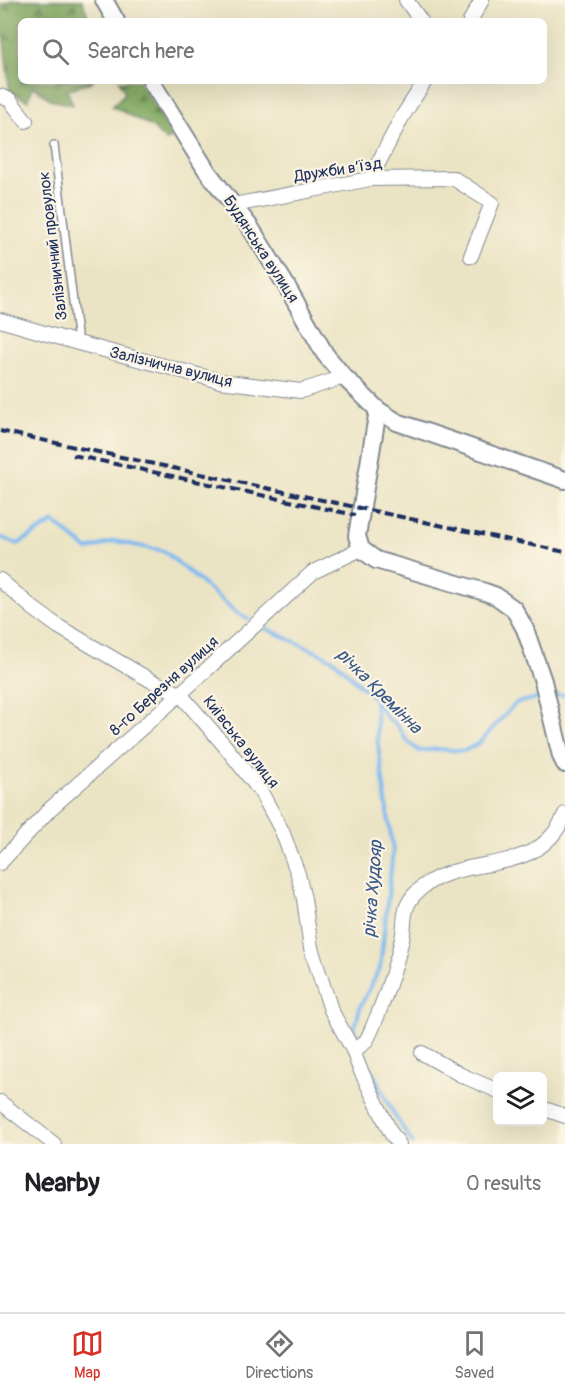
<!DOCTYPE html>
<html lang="en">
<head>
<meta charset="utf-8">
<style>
	body { margin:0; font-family:Pangolin,sans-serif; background:#f6f6f6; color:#202124 }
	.controls { position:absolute; right:18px; bottom:18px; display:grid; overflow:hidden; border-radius:9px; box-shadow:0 6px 24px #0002 }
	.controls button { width:54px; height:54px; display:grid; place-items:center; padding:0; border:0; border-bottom:2px solid #e0e0e0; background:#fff; color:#202124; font:30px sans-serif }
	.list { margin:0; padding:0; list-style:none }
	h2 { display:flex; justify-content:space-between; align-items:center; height:78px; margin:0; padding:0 24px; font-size:26px }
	h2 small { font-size:20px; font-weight:400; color:#757577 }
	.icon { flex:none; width:33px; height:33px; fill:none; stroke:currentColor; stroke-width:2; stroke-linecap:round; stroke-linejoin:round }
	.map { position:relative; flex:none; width:565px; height:1144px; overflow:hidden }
	.search { position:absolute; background:#fff; box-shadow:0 6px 24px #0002; left:18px; right:18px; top:18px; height:66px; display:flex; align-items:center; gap:15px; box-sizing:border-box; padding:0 21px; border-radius:9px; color:#757577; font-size:22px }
	.sheet { height:168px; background:#fff }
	nav { display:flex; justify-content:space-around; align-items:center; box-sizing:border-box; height:84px; border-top:2px solid #e0e0e0; background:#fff; font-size:16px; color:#757577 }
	nav a { display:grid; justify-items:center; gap:3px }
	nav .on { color:#d93025 }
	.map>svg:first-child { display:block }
	.forest { fill:url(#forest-firs); stroke:#4e6b5e; stroke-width:1.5 }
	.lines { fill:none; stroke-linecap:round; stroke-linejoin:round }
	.stream { stroke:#7db9f0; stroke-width:4 }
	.service-casing { stroke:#838a91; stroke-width:10 }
	.minor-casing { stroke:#838a91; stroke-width:16 }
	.tertiary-casing { stroke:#838a91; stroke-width:20 }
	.service { stroke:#fff; stroke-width:7 }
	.minor { stroke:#fff; stroke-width:14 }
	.tertiary { stroke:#fff; stroke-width:16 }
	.rail { stroke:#1b2f5e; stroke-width:4; stroke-dasharray:9 4.5; stroke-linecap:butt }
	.labels { text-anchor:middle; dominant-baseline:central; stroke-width:4.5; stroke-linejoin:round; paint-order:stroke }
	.street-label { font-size:16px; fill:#1b2f5e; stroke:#fcf5e5 }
	.water-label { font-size:18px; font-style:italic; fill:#38588a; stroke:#fcf5e5 }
</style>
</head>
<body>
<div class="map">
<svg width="565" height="1144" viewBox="0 0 565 1144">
	<defs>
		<pattern id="forest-firs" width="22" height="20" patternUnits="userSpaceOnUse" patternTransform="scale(1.5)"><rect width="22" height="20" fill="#80a75e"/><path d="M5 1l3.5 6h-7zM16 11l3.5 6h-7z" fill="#688851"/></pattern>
	</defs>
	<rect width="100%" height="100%" fill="#fcf5e5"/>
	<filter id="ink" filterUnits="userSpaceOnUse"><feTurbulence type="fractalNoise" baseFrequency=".0167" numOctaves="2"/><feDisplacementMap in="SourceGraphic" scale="12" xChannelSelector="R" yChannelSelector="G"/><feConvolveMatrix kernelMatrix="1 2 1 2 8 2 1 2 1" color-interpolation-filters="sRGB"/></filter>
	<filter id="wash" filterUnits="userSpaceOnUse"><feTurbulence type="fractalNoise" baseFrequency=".008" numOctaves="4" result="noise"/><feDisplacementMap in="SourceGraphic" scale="24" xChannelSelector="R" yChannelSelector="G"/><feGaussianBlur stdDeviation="1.35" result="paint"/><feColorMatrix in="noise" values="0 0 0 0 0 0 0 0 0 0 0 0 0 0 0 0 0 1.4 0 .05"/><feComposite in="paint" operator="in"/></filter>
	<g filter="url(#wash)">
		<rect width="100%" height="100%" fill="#ebe4c4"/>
		<!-- forest -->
		<g class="forest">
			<path d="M 12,0 L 82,0 L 90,21 L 21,21 L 21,81 L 94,81 L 67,90 L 73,105 L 51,100 L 33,86 L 28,101 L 10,91 C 7,72 6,53 3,35 L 0,34 L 0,6 Z"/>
			<path d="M 119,81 L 140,81 L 173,137 L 166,141 L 152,127 L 112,106 L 125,93 Z"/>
		</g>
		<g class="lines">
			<!-- stream -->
			<g class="stream">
				<path d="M 0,537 L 18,544 L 54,522 L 88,550 L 114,541 L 164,551 L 236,612 L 248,619"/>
				<path d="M 265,628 L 334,660 L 375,699 L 387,718 L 396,724 L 407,741 L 419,751 L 437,749 L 464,751 L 479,743 L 516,703 L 543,697"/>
				<path d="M 551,695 L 565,695"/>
				<path d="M 357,1039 L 354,1030 L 361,1005 L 380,968 L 393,851 L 378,745 L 375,700"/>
				<path d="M 361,1050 L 395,1116 L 413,1144"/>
			</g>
		</g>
	</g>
	<g filter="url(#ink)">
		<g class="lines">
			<defs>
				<path id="service" d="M 54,145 L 78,343"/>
				<g id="minor">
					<path d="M 406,0 L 421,21"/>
					<path d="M 470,21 L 482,0"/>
					<path d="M 0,96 L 10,100 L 26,121"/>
					<path d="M 370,179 L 402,117 L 425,81"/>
					<path d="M 234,205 L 370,179 L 453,178 L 492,203 L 471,256"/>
					<path d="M 0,320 L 78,343 L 220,381 L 301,391 L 344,377"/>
					<path d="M 0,580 L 34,609 L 59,627 L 150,680 L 180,694 L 225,746 L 261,792 L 282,831 L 298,874 L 304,899 L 311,948 L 331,1010 L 353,1050 L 359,1067 L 391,1133 L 399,1144"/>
					<path d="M 0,863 L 50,809 L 180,694 L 313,572 L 361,549"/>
					<path d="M 353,1050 C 357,1048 362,1045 365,1042 C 370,1036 373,1025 377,1017 C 387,992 396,966 402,939 C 406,920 401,907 417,892 C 458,850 538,882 565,814"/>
					<path d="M 422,1053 L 461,1075 L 498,1091"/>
					<path d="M 0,1102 L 54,1144"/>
					<path d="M 542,1108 L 565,1116"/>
				</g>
				<g id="tertiary">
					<path d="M 104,0 L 116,21"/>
					<path d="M 151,81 L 207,171 L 250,227 L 286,285 L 325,354 L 344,377 L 378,410 L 397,422 L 565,480"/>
					<path d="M 378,410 L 357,536 L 361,549 L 376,560 L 485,592 L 496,596 L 514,609 L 525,629 L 543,681 L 561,756 L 565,764"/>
				</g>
			</defs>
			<!-- service casing -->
			<use href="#service" class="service-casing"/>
			<!-- minor casing -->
			<use href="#minor" class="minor-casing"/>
			<!-- tertiary casing -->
			<use href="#tertiary" class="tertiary-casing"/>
			<!-- service -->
			<use href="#service" class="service"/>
			<!-- minor -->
			<use href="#minor" class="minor"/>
			<!-- tertiary -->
			<use href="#tertiary" class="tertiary"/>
			<!-- rail -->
			<g class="rail">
				<path d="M 0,431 L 565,552"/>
				<path d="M 73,455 L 355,515"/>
			</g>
		</g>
	</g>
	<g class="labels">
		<!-- street labels -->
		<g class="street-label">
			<text transform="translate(338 170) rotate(-9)">Дружби в’їзд</text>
			<text transform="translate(53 246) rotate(-97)">Залізничний провулок</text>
			<text transform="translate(261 249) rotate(57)">Будянська вулиця</text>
			<text transform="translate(171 367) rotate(14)">Залізнична вулиця</text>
			<text transform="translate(164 686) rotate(-42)">8-го Березня вулиця</text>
			<text transform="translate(241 742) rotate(52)">Київська вулиця</text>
		</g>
		<!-- water labels -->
		<g class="water-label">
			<text transform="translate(379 691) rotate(45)">річка Кремінна</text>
			<text transform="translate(373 889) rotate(-86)">річка Худояр</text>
		</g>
	</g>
</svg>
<div class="controls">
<button><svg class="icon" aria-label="layers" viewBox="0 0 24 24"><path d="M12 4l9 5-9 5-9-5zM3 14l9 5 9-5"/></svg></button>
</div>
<div class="search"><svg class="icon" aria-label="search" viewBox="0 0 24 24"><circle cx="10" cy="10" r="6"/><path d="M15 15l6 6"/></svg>Search here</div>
</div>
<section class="sheet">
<h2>Nearby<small>0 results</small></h2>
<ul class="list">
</ul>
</section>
<nav>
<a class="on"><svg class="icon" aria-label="map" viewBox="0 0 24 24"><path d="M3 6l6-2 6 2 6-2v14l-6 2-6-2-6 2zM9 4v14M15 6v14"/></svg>Map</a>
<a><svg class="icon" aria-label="directions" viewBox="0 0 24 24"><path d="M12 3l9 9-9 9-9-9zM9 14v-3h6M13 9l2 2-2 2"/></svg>Directions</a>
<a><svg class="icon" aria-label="saved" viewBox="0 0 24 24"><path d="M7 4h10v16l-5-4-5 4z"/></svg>Saved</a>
</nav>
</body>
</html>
